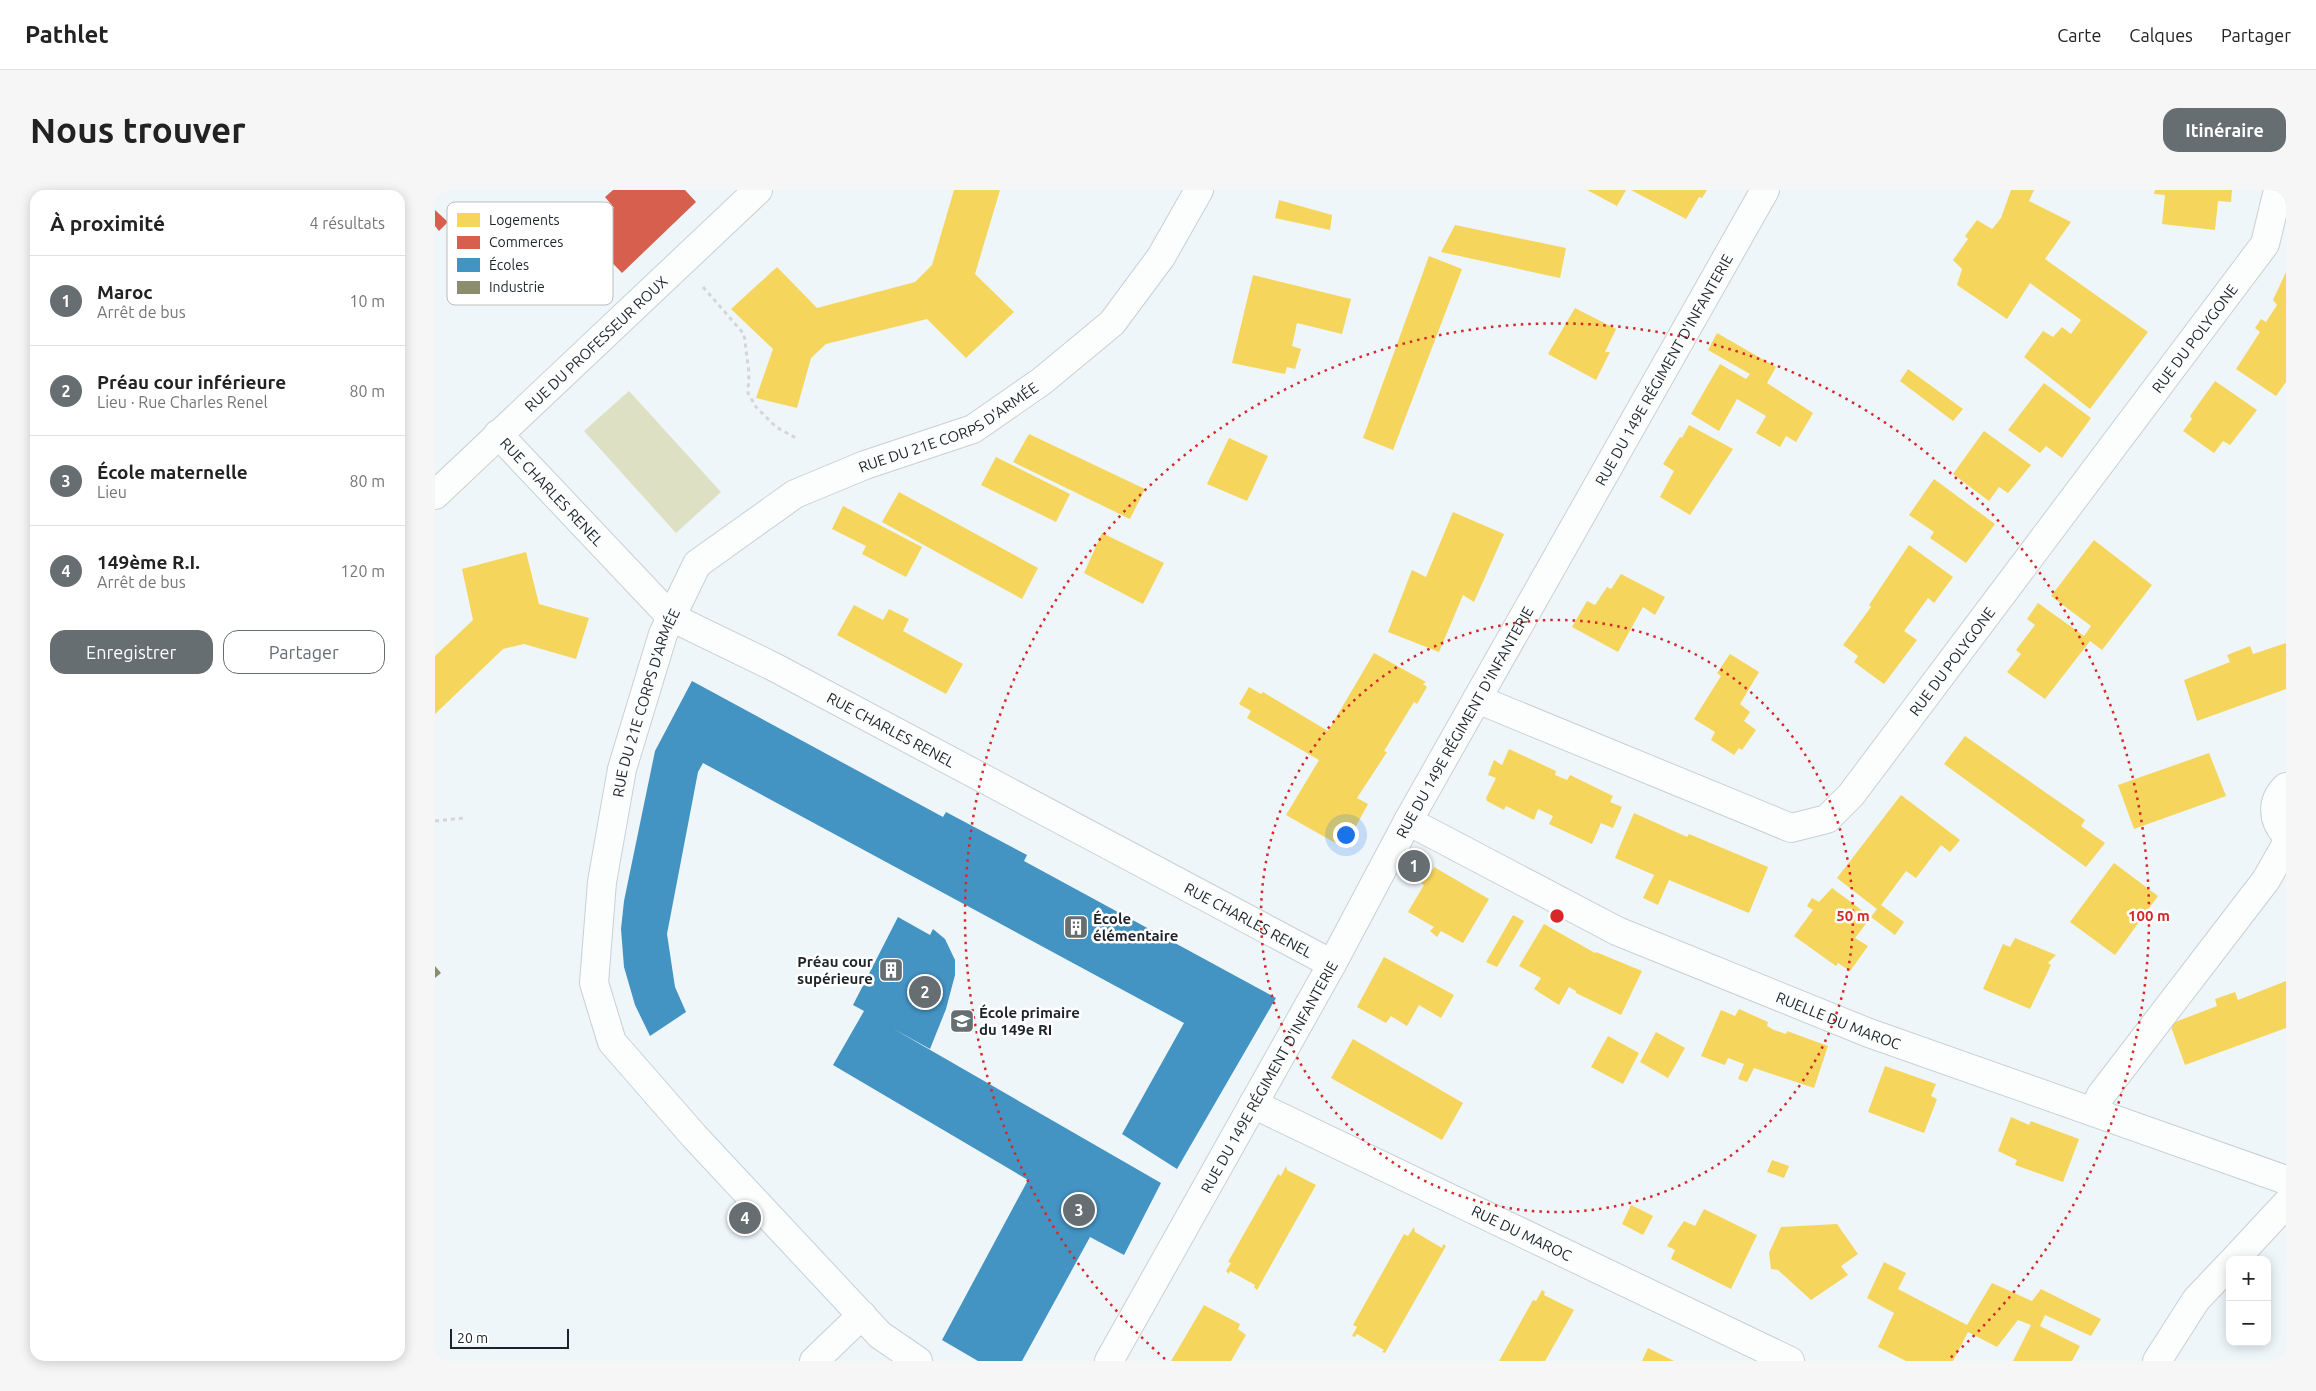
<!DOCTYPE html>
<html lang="fr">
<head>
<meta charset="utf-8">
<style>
	body { margin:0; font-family:Ubuntu,sans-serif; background:#f6f6f6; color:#222 }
	.controls { position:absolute; right:15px; bottom:15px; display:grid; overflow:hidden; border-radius:10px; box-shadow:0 2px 12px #0003 }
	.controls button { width:45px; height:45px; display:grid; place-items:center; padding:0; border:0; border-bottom:1px solid #e0e0e0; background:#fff; color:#222; font:25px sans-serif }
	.scale { position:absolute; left:15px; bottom:12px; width:119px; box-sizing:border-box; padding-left:5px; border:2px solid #1c2429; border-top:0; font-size:14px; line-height:18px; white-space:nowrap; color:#1c2429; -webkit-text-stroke:4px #fff; paint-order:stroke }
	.you { position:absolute; left:910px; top:644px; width:18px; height:18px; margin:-12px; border:4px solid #fff; border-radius:50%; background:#1a73e8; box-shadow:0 0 0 8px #1a73e833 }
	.badge { display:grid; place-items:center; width:32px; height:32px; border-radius:50%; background:#666e72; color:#fff; font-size:16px; font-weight:700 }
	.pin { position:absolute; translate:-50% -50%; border:2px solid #fff; box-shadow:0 1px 5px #0006 }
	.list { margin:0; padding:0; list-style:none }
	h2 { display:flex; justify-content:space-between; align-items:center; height:65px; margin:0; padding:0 20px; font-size:21px }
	h2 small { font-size:16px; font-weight:400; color:#767676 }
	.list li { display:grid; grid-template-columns:32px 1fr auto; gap:15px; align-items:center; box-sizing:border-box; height:90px; padding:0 20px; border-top:1px solid #e0e0e0 }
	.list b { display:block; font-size:19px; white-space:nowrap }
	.list p { margin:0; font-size:16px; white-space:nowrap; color:#767676 }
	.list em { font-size:16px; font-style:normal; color:#767676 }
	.actions { display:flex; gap:10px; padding:15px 20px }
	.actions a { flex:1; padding:11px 0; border:1px solid #666e72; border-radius:15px; text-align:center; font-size:18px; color:#666e72 }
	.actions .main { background:#666e72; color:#fff }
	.map { position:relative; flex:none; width:1851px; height:1171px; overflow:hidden; border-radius:15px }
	header { display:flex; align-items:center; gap:30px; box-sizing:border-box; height:70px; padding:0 25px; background:#fff; border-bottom:1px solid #e0e0e0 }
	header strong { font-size:24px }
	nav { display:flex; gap:28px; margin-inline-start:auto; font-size:18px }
	.intro { display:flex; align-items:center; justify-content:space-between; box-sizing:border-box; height:120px; padding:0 30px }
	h1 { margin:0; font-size:35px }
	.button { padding:12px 22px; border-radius:15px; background:#666e72; color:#fff; font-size:18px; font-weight:700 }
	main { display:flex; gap:30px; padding:0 30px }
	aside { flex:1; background:#fff; border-radius:15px; box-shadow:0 2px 12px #0003 }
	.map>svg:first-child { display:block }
	.green { fill:#dde0c3 }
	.homes { fill:#f6d55c }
	.shops { fill:#d6604d }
	.schools { fill:#4393c3 }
	.industry { fill:#8c8c6e }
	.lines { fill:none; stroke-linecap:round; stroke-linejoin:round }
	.street-casing { stroke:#c8d0d4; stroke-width:30 }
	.path { stroke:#d3d6d7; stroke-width:3; stroke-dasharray:4 4; stroke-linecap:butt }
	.street { stroke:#fcfefe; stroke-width:28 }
	.ring { fill:none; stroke:#d62828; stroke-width:2.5; stroke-dasharray:2.5 5 }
	.labels { text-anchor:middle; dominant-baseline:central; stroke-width:5; stroke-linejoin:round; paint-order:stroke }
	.street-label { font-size:15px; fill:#1c2429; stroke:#fff }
	.poi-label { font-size:15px; font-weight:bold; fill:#1c2429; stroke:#fff; text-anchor:start }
	.key { fill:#fff; stroke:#bbbdbf; stroke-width:1 }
	.key-label { font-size:14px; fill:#1c2429 }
	.centre { fill:#d62828; stroke:#fff; stroke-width:2.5 }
	.ring-label { font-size:15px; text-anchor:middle; font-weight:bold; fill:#d62828; stroke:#fff; stroke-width:5; stroke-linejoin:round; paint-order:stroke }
</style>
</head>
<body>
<header>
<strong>Pathlet</strong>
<nav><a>Carte</a><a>Calques</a><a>Partager</a></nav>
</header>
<div class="intro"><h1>Nous trouver</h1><a class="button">Itinéraire</a></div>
<main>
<aside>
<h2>À proximité<small>4 résultats</small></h2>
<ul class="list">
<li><span class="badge">1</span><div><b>Maroc</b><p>Arrêt de bus</p></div><em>10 m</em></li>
<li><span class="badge">2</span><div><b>Préau cour inférieure</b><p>Lieu · Rue Charles Renel</p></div><em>80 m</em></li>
<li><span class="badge">3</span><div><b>École maternelle</b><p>Lieu</p></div><em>80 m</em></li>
<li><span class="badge">4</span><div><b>149ème R.I.</b><p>Arrêt de bus</p></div><em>120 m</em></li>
</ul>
<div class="actions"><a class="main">Enregistrer</a><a>Partager</a></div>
</aside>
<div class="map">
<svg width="1851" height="1171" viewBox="0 0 1851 1171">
	<rect width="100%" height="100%" fill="#eef6fa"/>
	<!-- green -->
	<path class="green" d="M 194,201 L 286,302 L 241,343 L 149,241 Z"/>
	<!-- homes -->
	<g class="homes">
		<path d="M 519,0 L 565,0 L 540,84 L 579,122 L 531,168 L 492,129 L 391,154 L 376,168 L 362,218 L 321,208 L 338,159 L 296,119 L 342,77 L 382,118 L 480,92 L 497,75 Z"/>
		<path d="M 1152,0 L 1191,0 L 1182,16 Z"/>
		<path d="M 1196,0 L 1272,0 L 1267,8 L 1264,7 L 1251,29 Z"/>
		<path d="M 1576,0 L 1599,0 L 1594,11 L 1636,32 L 1610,69 L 1713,142 L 1655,219 L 1589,167 L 1608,141 L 1618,147 L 1627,137 L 1636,144 L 1646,130 L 1595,93 L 1572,129 L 1522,95 L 1527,79 L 1518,70 L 1533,49 L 1530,46 L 1542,30 L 1557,39 L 1558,38 L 1566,28 Z"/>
		<path d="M 1720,0 L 1797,0 L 1796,12 L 1783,11 L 1780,40 L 1727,34 L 1730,5 L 1719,4 Z"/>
		<path d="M 844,10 L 897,25 L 895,40 L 840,28 Z"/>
		<path d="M 1020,35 L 1131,58 L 1125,88 L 1006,62 Z"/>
		<path d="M 994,66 L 1027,79 L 958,260 L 928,248 Z"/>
		<path d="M 1851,82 L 1851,192 L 1841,206 L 1801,179 L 1825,142 L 1820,138 L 1826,129 L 1831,132 L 1842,115 L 1838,110 Z"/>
		<path d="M 818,85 L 916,109 L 907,144 L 862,133 L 857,156 L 866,159 L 860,179 L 852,177 L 850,184 L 797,173 Z"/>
		<path d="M 1140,118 L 1181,139 L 1170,162 L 1175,162 L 1161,190 L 1113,164 Z"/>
		<path d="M 1282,143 L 1341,177 L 1332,193 L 1378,223 L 1361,252 L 1351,246 L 1345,257 L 1321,243 L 1331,226 L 1302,209 L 1284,241 L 1256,224 L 1285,174 L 1311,189 L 1315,184 L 1273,160 Z"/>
		<path d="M 1473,179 L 1528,219 L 1518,231 L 1465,191 Z"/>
		<path d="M 1780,191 L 1822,220 L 1795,255 L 1788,251 L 1779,263 L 1748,241 L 1757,229 L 1755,226 Z"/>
		<path d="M 1609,193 L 1656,228 L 1627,268 L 1611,256 L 1605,263 L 1573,240 Z"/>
		<path d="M 1254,235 L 1298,259 L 1255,325 L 1225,307 L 1239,281 L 1228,274 L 1245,247 L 1247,248 Z"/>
		<path d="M 1549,241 L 1596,275 L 1573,303 L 1564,297 L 1554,311 L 1518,284 Z"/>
		<path d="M 594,244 L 710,299 L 695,329 L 578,272 Z"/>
		<path d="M 794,248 L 833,266 L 812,311 L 772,294 Z"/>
		<path d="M 561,267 L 635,304 L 621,332 L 546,295 Z"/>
		<path d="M 1499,289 L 1560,334 L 1531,373 L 1495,348 L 1499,342 L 1474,325 Z"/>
		<path d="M 464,302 L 603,378 L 587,409 L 447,332 Z"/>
		<path d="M 408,316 L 487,357 L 471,387 L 427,364 L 431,356 L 397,339 Z"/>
		<path d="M 1018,322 L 1069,344 L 1039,412 L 1028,405 L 1004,462 L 953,442 L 977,380 L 991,387 Z"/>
		<path d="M 667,343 L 729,373 L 708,414 L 649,383 Z"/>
		<path d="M 1659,350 L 1717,395 L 1667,460 L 1655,451 L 1610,509 L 1572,482 L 1586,464 L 1581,460 L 1600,435 L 1592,429 L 1603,413 L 1649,446 L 1656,436 L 1616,406 Z"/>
		<path d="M 1474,355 L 1518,387 L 1499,413 L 1493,408 L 1469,441 L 1482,450 L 1449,494 L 1419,472 L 1423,466 L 1408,455 L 1436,417 L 1434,415 Z"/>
		<path d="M 91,362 L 104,414 L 154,428 L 141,469 L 89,454 L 68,459 L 0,524 L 0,466 L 38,430 L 27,379 Z"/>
		<path d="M 1186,384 L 1230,407 L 1220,425 L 1208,417 L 1183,462 L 1137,437 L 1152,411 L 1160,415 L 1172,397 L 1176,399 Z"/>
		<path d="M 419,415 L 448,430 L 454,419 L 474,429 L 468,441 L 528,474 L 511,504 L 402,445 Z"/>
		<path d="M 1851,453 L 1851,499 L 1762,531 L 1749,490 L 1795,472 L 1792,465 L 1815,456 L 1818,464 Z"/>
		<path d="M 939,463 L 991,492 L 988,494 L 992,497 L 982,514 L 979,512 L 949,561 L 952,562 L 922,608 L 933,614 L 909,658 L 851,625 L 884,570 L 812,528 L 816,521 L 804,514 L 814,497 L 826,504 L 828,502 L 893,541 Z"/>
		<path d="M 1295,464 L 1324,482 L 1305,514 L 1315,522 L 1309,531 L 1321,540 L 1307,560 L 1304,558 L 1299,565 L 1276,550 L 1280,542 L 1259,529 L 1286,486 L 1282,483 Z"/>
		<path d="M 1530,546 L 1650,630 L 1646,636 L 1670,653 L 1651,677 L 1509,574 Z"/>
		<path d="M 1074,559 L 1121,581 L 1120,585 L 1132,590 L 1135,585 L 1178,606 L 1175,612 L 1187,617 L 1178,638 L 1166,633 L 1157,654 L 1114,634 L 1118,626 L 1103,619 L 1099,630 L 1071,616 L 1069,620 L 1052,611 L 1051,608 L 1061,588 L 1053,585 L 1059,570 L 1067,575 Z"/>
		<path d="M 1774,563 L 1791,606 L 1699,639 L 1683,595 Z"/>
		<path d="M 1466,605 L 1525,650 L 1515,662 L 1506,655 L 1481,688 L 1471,681 L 1446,715 L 1469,732 L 1460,745 L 1436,727 L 1442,719 L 1402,688 Z"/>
		<path d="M 1199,623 L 1252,647 L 1254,644 L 1333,677 L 1314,723 L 1234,690 L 1223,715 L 1208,708 L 1219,685 L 1180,668 Z"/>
		<path d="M 1679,673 L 1723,706 L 1680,765 L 1635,732 Z"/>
		<path d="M 999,677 L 1054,709 L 1028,753 L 1006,741 L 1002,747 L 995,741 L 999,737 L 973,722 L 989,695 L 986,693 L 989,684 L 994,687 Z"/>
		<path d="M 1397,698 L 1436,727 L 1420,748 L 1433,756 L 1415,781 L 1403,773 L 1401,776 L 1359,746 L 1378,720 L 1372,716 L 1377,708 L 1384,712 Z"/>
		<path d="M 1078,725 L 1089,731 L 1062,777 L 1051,772 Z"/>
		<path d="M 1109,734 L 1160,763 L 1161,762 L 1207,781 L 1186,825 L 1141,803 L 1141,801 L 1134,797 L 1124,815 L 1099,799 L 1106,788 L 1084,776 Z"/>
		<path d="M 1580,748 L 1621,765 L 1613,773 L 1616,775 L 1595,819 L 1548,799 L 1568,754 L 1575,757 Z"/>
		<path d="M 949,767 L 1019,805 L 1006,828 L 984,815 L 972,836 L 956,826 L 951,833 L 922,817 Z"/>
		<path d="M 1851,791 L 1851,838 L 1750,875 L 1735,834 L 1782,816 L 1780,809 L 1800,802 L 1803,810 Z"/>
		<path d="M 1304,819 L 1333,832 L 1332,836 L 1339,840 L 1351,844 L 1352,841 L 1393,856 L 1379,898 L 1319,878 L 1312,892 L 1303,889 L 1309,874 L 1293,868 L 1290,875 L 1266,866 L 1286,820 L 1300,826 Z"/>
		<path d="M 1221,842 L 1250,858 L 1233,888 L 1205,872 Z"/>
		<path d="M 1173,846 L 1204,863 L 1188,894 L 1156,877 Z"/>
		<path d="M 918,849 L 1028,913 L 1007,950 L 896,888 Z"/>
		<path d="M 1450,876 L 1501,894 L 1496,906 L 1502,909 L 1489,943 L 1433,922 Z"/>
		<path d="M 1576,927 L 1594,935 L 1596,931 L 1644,949 L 1628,992 L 1580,975 L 1582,970 L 1563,961 Z"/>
		<path d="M 1337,970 L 1354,976 L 1349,988 L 1332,982 Z"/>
		<path d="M 851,976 L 852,980 L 881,995 L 822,1100 L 819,1097 L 820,1095 L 795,1081 L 794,1084 L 791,1081 L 796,1073 L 793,1072 L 843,984 L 846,986 Z"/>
		<path d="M 1196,1015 L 1218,1026 L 1208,1045 L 1187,1034 Z"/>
		<path d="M 1269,1019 L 1322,1045 L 1296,1099 L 1236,1069 L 1240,1060 L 1232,1056 L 1249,1031 L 1260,1036 Z"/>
		<path d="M 1402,1034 L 1423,1064 L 1406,1076 L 1413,1085 L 1376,1110 L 1343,1080 L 1336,1079 L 1334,1063 L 1346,1037 Z"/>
		<path d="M 979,1037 L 980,1042 L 1007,1058 L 1008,1054 L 1011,1056 L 950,1163 L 947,1162 L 949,1160 L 922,1144 L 920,1147 L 917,1146 L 922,1137 L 918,1135 L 969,1044 L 973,1046 Z"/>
		<path d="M 1449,1072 L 1471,1083 L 1463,1099 L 1532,1135 L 1557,1093 L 1597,1111 L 1606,1099 L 1666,1129 L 1656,1146 L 1610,1125 L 1605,1136 L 1645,1156 L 1637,1171 L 1578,1171 L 1596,1135 L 1583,1130 L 1562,1157 L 1533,1142 L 1518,1171 L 1471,1171 L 1443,1157 L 1459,1123 L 1432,1108 Z"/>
		<path d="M 1107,1100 L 1110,1102 L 1109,1105 L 1139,1120 L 1110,1171 L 1064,1171 L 1098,1110 L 1101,1111 Z"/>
		<path d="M 769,1115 L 805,1134 L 803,1139 L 811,1145 L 796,1171 L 736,1171 Z"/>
		<path d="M 1213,1158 L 1239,1171 L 1207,1171 Z"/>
	</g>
	<!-- shops -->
	<g class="shops">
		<path d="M 178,0 L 250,0 L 261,12 L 187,83 L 150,44 L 179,18 L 170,7 Z"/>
		<path d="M 0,20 L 13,32 L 4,41 L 0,36 Z"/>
	</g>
	<!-- schools -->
	<g class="schools">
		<path d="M 257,491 L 508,627 L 511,622 L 592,665 L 589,671 L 841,808 L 742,979 L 687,944 L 749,833 L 268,573 L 263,582 L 232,744 L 240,797 L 251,822 L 215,846 L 200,815 L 189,777 L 186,739 L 189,711 L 220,561 Z"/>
		<path d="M 463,727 L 495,745 L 498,739 L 510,749 L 520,770 L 520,785 L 511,819 L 495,859 L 457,838 L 726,993 L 689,1065 L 655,1047 L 587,1171 L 543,1171 L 507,1150 L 593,990 L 398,875 L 429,821 L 418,815 Z"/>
	</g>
	<!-- industry -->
	<path class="industry" d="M 0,776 L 6,783 L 0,788 Z"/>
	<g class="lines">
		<defs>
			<g id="street">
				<path id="s1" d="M 63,244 L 236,427 L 339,477 L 897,774"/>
				<path id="s2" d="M 0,305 L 323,0"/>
				<path id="s3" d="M 1042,509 L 1356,638 L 1392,629 L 1416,605 L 1830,54 L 1843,0"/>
				<path d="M 1851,597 C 1836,611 1837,630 1851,645"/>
				<path id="s4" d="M 973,631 L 1182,741 L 1434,843 L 1851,990"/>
				<path id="s5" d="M 818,914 L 1355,1171"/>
				<path d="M 1658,921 L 1666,905 L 1831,690 L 1851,655"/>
				<path d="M 1799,1070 L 1851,1014"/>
				<path d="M 379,1171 L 427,1125"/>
				<path id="s6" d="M 483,1171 L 445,1145 L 259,946 L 177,852 L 159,793 L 167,692 L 187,579 L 228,444 L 262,374 L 360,304 L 430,275 L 538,239 L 607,191 L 677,133 L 726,67 L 764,0"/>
				<path id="s7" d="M 674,1171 L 897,774 L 973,631 L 1330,0"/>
				<path d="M 1722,1171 L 1761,1110 L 1795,1074"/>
			</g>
		</defs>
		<!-- street casing -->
		<use href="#street" class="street-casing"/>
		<!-- path -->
		<g class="path">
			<path d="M 268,97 L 309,144 L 314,183 L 313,203 L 321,217 L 341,237 L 361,248"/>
			<path d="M 0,631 L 29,628"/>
		</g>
		<!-- street -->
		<use href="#street" class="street"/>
	</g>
	<!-- distance rings -->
	<g class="ring">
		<circle cx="1122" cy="726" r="296"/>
		<path d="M730 1169A592 592 0 1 1 1514 1169"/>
	</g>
	<!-- icons -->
	<defs>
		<symbol id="building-square" viewBox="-11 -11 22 22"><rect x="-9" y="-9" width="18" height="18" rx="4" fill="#666e72" stroke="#fff"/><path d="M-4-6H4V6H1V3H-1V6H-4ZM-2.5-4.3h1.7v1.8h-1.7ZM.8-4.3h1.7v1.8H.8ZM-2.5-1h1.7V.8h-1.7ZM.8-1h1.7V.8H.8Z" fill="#fff"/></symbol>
		<symbol id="school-square" viewBox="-11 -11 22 22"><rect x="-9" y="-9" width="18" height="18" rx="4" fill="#666e72" stroke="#fff"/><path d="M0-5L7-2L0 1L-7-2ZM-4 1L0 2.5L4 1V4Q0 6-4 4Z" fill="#fff"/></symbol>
	</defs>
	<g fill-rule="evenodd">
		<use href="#building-square" x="627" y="723" width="28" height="28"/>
		<use href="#building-square" x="442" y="766" width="28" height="28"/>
		<use href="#school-square" x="513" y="817" width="28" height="28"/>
	</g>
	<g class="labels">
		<!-- street labels -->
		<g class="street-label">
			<text stroke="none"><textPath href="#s3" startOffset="982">RUE DU POLYGONE</textPath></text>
			<text stroke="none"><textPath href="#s2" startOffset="221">RUE DU PROFESSEUR ROUX</textPath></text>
			<text stroke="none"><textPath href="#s7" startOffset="1136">RUE DU 149E RÉGIMENT D'INFANTERIE</textPath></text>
			<text stroke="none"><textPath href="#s6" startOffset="1228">RUE DU 21E CORPS D'ARMÉE</textPath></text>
			<text stroke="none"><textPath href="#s1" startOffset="79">RUE CHARLES RENEL</textPath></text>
			<text stroke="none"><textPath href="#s3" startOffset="578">RUE DU POLYGONE</textPath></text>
			<text stroke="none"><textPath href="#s6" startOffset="791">RUE DU 21E CORPS D'ARMÉE</textPath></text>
			<text stroke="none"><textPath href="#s7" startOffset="731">RUE DU 149E RÉGIMENT D'INFANTERIE</textPath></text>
			<text stroke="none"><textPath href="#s1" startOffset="499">RUE CHARLES RENEL</textPath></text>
			<text stroke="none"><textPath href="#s1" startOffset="904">RUE CHARLES RENEL</textPath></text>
			<text stroke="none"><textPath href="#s4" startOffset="475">RUELLE DU MAROC</textPath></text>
			<text stroke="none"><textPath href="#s7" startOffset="326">RUE DU 149E RÉGIMENT D'INFANTERIE</textPath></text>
			<text stroke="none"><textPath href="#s5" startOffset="298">RUE DU MAROC</textPath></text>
		</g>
		<!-- poi labels -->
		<g class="poi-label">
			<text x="658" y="728">École<tspan x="658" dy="17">élémentaire</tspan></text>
			<text x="438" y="771" text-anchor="end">Préau cour<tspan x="438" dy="17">supérieure</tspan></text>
			<text x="544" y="822">École primaire<tspan x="544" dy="17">du 149e RI</tspan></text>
		</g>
	</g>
	<!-- legend -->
	<rect x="12" y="12" width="166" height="103" rx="8" class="key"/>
	<rect x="22" y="23" width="23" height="14" fill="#f6d55c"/>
	<rect x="22" y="46" width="23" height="13" fill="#d6604d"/>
	<rect x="22" y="68" width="23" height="14" fill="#4393c3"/>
	<rect x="22" y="91" width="23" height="13" fill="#8c8c6e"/>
	<g class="key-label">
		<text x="54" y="35">Logements</text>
		<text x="54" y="57">Commerces</text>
		<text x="54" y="80">Écoles</text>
		<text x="54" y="102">Industrie</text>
	</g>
	<circle cx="1122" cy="726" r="8" class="centre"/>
	<g class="ring-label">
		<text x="1418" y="731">50 m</text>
		<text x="1714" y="731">100 m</text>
	</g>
</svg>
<div class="controls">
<button>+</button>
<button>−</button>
</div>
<div class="scale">20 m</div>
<div class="you"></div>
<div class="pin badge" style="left:979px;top:676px">1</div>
<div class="pin badge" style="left:490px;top:802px">2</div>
<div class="pin badge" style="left:644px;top:1020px">3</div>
<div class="pin badge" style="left:310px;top:1028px">4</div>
</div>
</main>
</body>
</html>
